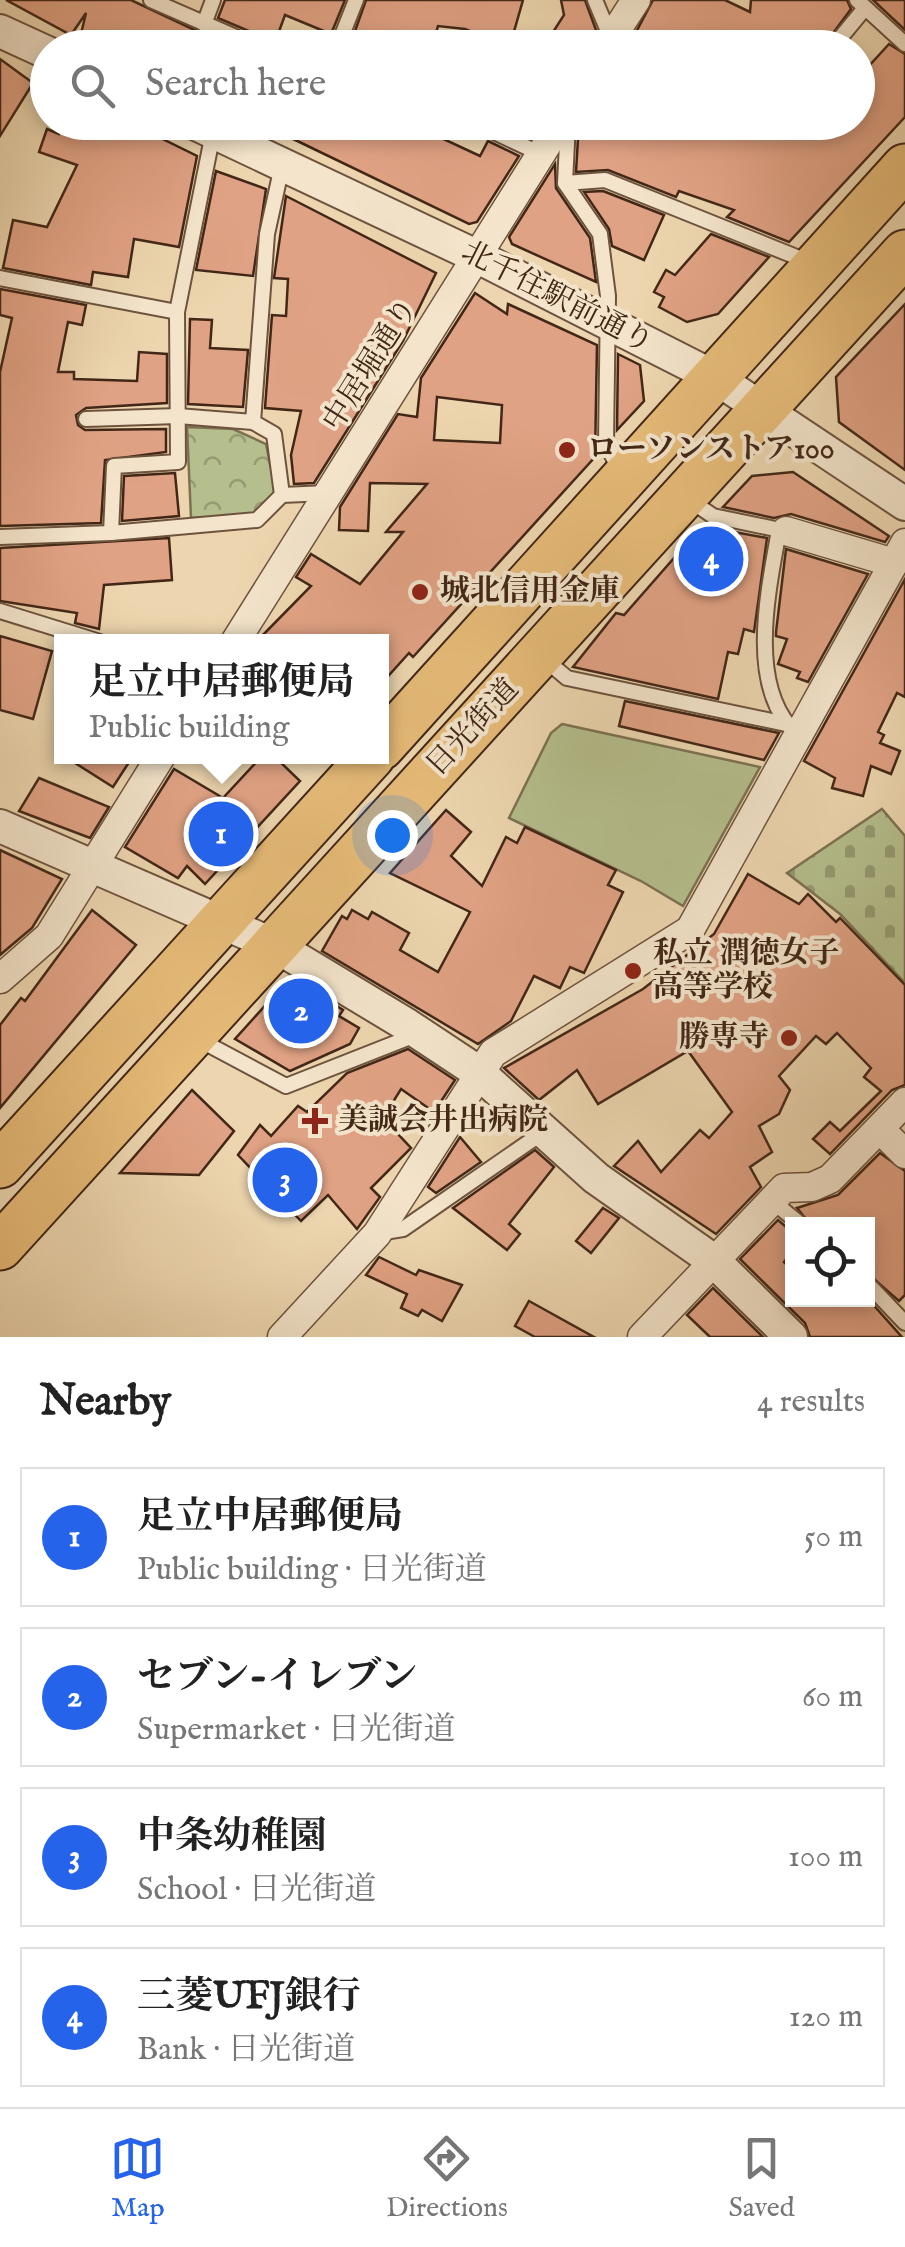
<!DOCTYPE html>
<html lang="en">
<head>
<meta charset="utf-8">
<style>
	body { margin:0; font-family:"IM FELL English","Noto Serif JP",serif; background:#f2f2f2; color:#222 }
	.controls { position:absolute; right:30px; bottom:30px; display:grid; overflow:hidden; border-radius:0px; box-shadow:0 5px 15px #0003 }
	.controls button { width:90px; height:90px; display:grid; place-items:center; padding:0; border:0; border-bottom:2px solid #e0e0e0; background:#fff; color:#222; font:50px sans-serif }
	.you { position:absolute; left:392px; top:835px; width:35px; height:35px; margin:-25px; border:8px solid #fff; border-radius:50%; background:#1a73e8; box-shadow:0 0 0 15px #1a73e833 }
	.badge { display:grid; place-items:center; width:65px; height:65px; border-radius:50%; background:#2563eb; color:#fff; font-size:32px; font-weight:700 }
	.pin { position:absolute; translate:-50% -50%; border:5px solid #fff; box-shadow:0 2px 10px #0006 }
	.popup { position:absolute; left:54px; top:634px; width:335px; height:130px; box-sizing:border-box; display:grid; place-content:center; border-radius:0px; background:#fff; filter:drop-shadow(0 2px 8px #0005); font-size:32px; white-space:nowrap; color:#767676 }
	.popup b { font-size:38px; color:#222 }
	.popup::after { content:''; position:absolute; left:50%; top:100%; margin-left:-20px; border:20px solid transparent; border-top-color:#fff }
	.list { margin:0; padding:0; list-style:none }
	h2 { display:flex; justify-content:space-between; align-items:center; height:130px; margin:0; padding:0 40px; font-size:42px }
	h2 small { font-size:32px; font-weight:400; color:#767676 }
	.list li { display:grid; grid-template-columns:65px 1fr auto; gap:30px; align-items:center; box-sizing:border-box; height:140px; margin:0 20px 20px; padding:0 20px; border:2px solid #e0e0e0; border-radius:0px }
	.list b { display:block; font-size:38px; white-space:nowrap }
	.list p { margin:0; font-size:32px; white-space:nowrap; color:#767676 }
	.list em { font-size:32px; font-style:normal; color:#767676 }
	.icon { flex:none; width:55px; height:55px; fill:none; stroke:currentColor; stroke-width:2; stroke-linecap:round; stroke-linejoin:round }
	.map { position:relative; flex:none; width:905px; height:1337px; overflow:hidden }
	.search { position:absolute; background:#fff; box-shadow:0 5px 15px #0003; left:30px; right:30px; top:30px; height:110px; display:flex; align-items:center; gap:25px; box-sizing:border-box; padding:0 35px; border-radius:55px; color:#767676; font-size:38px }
	.sheet { height:770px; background:#fff }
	nav { display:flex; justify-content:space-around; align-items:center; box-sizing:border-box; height:140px; border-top:2px solid #e0e0e0; background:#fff; font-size:28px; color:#767676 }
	nav a { display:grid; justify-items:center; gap:5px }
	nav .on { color:#2563eb }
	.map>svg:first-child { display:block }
	.green { fill:#b5be8d; stroke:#7c7252; stroke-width:2.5 }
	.cemetery { fill:url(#cemetery-stones); stroke:#7c7252; stroke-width:2.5 }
	.park { fill:url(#park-crowns); stroke:#7c7252; stroke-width:2.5 }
	.building { fill:#e0a284; stroke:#422717; stroke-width:2.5; fill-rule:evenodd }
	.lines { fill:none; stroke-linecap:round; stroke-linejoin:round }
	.service-casing { stroke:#6d533d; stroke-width:18 }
	.minor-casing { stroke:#6d533d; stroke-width:31 }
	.tertiary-casing { stroke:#6d533d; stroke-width:36 }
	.trunk-casing { stroke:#422717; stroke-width:49 }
	.service { stroke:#f3e4cb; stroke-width:14 }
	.minor { stroke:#f3e4cb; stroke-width:28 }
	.tertiary { stroke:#f3e4cb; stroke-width:32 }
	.trunk { stroke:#e6bb78; stroke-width:45 }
	.poi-dot { fill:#8f2418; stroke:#f3e4cb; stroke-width:4 }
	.labels { text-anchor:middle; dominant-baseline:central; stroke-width:8; stroke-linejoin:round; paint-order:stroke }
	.street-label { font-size:30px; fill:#422717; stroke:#f3e4cb }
	.poi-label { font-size:30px; font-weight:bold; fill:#422717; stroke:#f3e4cb; text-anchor:start }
</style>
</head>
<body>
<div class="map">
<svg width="905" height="1337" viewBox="0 0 905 1337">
	<defs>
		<pattern id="cemetery-stones" width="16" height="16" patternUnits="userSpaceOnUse" patternTransform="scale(2.5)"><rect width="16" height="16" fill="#b5be8d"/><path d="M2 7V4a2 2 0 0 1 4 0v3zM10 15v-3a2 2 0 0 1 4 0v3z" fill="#959a72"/></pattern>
		<pattern id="park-crowns" width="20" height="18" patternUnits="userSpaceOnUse" patternTransform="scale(2.5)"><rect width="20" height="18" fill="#b5be8d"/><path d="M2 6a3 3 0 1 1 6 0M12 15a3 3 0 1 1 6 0" fill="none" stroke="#959a72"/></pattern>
	</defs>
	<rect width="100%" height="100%" fill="#edd6af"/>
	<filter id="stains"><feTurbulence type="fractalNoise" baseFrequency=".002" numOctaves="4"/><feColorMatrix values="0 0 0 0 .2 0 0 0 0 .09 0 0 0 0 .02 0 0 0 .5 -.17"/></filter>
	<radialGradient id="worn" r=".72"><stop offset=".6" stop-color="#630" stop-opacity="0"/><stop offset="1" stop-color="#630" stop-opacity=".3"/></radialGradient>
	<!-- green -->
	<path class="green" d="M 562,724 L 760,767 L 683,906 L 641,881 L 509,818 L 551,733 Z"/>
	<!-- cemetery -->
	<path class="cemetery" d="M 882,809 L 905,836 L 905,983 L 840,914 L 787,873 Z"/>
	<!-- park -->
	<path class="park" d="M 187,427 L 233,429 L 266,444 L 276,493 L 255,516 L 191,518 Z"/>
	<!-- building -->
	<g class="building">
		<path d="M 6,0 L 131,0 L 233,48 L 103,48 L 80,38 L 86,13 L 71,35 Z"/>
		<path d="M 225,0 L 345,0 L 331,34 L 285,15 L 273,48 L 265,38 L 218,18 Z"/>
		<path d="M 366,0 L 523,0 L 511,42 L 503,39 L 502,44 L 465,29 L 438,26 L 431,48 L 349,48 Z"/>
		<path d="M 561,0 L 585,0 L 596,30 L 588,48 L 578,48 L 553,32 L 564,15 Z"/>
		<path d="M 653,0 L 725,0 L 750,12 L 751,0 L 847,0 L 851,9 L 822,48 L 732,48 L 713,38 L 709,48 L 648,48 L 634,36 Z"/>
		<path d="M 873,0 L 905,0 L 905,30 Z"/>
		<path d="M 889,44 L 905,54 L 905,117 L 789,242 L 727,217 L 734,210 L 679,191 L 676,197 L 608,170 L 576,172 L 579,122 L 763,122 L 800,133 L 802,122 L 858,122 L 858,78 Z"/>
		<path d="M 0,59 L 33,83 L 0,136 Z"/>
		<path d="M 63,122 L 128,122 L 197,156 L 179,247 L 134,239 L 128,277 L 93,272 L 91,285 L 3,268 L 13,220 L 47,227 L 77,165 L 39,152 L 47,129 L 59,134 Z"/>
		<path d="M 258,122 L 428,122 L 424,130 L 480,156 L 488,141 L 519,156 L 477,222 L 469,224 Z"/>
		<path d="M 555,164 L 556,188 L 590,238 L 596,282 L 512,244 L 509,237 Z"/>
		<path d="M 216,171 L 266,189 L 253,276 L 196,270 Z"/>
		<path d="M 603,191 L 664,215 L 644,260 L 612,246 L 609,229 L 584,192 Z"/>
		<path d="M 286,196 L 436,273 L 403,341 L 314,483 L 294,484 L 291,455 L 301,411 L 265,408 L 272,315 L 286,316 L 288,279 L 274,278 Z"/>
		<path d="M 711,234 L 769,257 L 718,314 L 687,322 L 659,307 L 664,297 L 654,292 L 666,270 L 675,275 Z"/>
		<path d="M 0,289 L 86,305 L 82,325 L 68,322 L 58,372 L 74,372 L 74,379 L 137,381 L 139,352 L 167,354 L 167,403 L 86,408 L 76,415 L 78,425 L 85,430 L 166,429 L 166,452 L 105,460 L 101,523 L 0,526 L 0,372 L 12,318 L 0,315 Z"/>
		<path d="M 475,293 L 507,314 L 508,304 L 597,345 L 595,457 L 413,657 L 409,653 L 381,684 L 381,642 L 256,642 L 311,586 L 296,577 L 311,554 L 360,584 L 403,532 L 386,532 L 427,484 L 370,483 L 368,531 L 339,530 L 340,507 L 398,414 L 417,417 L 421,378 ZM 437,397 L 502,405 L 500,443 L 434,440 Z"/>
		<path d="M 905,304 L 905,470 L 839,422 L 836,377 Z"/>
		<path d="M 190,319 L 212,320 L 210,348 L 248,350 L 243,407 L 188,404 Z"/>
		<path d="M 618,354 L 640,365 L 644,401 L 617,430 Z"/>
		<path d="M 793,472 L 889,536 L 885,542 L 791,514 L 774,518 L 723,507 L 752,476 Z"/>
		<path d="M 175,473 L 179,516 L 122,521 L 124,476 Z"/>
		<path d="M 702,526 L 767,538 L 754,632 L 744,629 L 738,654 L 728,652 L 718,699 L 573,667 L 616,613 L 624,615 Z"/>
		<path d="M 169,538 L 172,580 L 104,585 L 99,629 L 75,623 L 77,613 L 0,601 L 0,548 Z"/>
		<path d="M 786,549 L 868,574 L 808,682 L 797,678 L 800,672 L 778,664 L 787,639 L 776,636 L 776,632 Z"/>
		<path d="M 905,579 L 905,697 L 897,693 L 878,732 L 884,735 L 880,743 L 900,751 L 891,774 L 871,766 L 863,796 L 832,788 L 835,778 L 804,761 Z"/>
		<path d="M 0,636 L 52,651 L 33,719 L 0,710 Z"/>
		<path d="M 625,701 L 779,733 L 764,760 L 619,726 Z"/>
		<path d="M 64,756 L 133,756 L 113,787 Z"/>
		<path d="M 262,756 L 274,756 L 300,781 L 205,884 L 187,866 L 178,878 L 125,847 L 174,769 L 223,798 Z"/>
		<path d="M 39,778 L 109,807 L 90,838 L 19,811 Z"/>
		<path d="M 446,810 L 471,832 L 451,856 L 482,886 L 506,837 L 517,843 L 525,827 L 616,870 L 608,885 L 623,892 L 584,973 L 570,967 L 560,988 L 534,976 L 511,1021 L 478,1044 L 322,951 L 342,916 L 347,919 L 352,910 L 368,919 L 372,912 L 409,933 L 400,950 L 438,972 L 470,912 L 390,873 Z"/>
		<path d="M 0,850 L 62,879 L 32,928 L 0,955 Z"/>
		<path d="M 748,874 L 799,904 L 808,894 L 836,922 L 840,918 L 905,985 L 905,1085 L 892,1090 L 830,1154 L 813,1139 L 830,1122 L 840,1131 L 881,1091 L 864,1077 L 871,1068 L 837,1033 L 826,1044 L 816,1036 L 779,1076 L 790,1090 L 779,1114 L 759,1126 L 772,1152 L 750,1167 L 761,1187 L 716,1234 L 614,1166 L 638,1141 L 661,1172 L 700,1130 L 709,1138 L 732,1112 L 688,1051 L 598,1104 L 577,1070 L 539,1100 L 504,1068 L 643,989 L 714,934 Z"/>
		<path d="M 92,910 L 136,945 L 0,1108 L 0,1025 L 21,998 L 25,1001 Z"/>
		<path d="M 290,978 L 343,1010 L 339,1016 L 359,1028 L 350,1044 L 290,1071 L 235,1039 Z"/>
		<path d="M 408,1049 L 455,1080 L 434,1112 L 401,1089 L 383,1118 L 411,1148 L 371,1188 L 380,1197 L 357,1229 L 328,1195 L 301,1221 L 238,1155 L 260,1125 L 271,1136 L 298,1106 L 307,1112 L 347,1073 Z"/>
		<path d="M 192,1090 L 234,1131 L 199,1175 L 120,1173 Z"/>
		<path d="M 460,1137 L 481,1162 L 436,1193 L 428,1187 Z"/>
		<path d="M 535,1150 L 554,1167 L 509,1224 L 520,1234 L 507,1250 L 453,1208 Z"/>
		<path d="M 880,1153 L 905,1171 L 905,1295 L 899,1301 L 868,1274 L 868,1224 L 810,1224 L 797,1208 L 838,1195 Z"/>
		<path d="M 603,1208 L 619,1218 L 591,1253 L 576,1241 Z"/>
		<path d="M 778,1220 L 792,1232 L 792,1251 L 784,1262 L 792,1270 L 792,1300 L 868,1299 L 902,1337 L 810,1337 L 805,1323 L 740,1259 Z"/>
		<path d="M 379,1257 L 416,1275 L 419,1270 L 462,1285 L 442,1321 L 422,1310 L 418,1316 L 401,1308 L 407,1294 L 366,1275 Z"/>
		<path d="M 713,1288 L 763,1337 L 710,1337 L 687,1315 Z"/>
		<path d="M 529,1301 L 594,1337 L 535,1337 L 515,1326 Z"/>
	</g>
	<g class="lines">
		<defs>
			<g id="service">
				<path d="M 151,0 L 261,48"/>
				<path d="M 595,0 L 608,31 L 633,48"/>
				<path d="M 857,0 L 905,44"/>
				<path d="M 204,24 L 213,0"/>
				<path d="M 337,48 L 356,0"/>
				<path d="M 832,48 L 865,8"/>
				<path d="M 473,122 L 541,154"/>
				<path d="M 568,123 L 565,183 L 600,234 L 608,296 L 606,443 L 620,471"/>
				<path d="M 565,183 L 605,180 L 809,262"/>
				<path d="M 0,278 L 177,312"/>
				<path d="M 86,419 L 178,416 L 253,422"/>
				<path d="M 282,495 L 327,493"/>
				<path d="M 688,499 L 713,516 L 785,531"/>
				<path d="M 779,530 C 769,587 748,678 790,727"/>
				<path d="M 111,533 L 114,466 L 178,462 L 177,312 L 213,133"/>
				<path d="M 0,537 L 111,533 L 257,520 L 282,495 L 274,434 L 253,422 L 267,234 L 282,166"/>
				<path d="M 0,611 L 100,642"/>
				<path d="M 543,658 L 567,678 L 786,724"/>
				<path d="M 196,1038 L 286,1086 L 418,1034"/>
				<path d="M 771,1200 L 800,1224"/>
				<path d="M 378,1233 L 403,1229 L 542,1133"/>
				<path d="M 868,1284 L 905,1323"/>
			</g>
			<g id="minor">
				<path d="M 605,48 L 636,0"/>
				<path d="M 786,531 L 894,563"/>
				<path d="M 235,642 L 561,122"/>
				<path d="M 0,979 L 49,936 L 161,756"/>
				<path d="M 880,1129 L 905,1154"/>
				<path d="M 282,1337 L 377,1234 L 493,1053 L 690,930 L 905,543"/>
				<path d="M 642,1337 L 784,1188 L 812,1187 L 830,1179 L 905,1102"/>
			</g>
			<g id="tertiary">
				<path d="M 0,31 L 48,53"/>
				<path d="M 192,122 L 476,256 L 716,378 L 905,504"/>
				<path d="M 0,826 L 274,945 L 407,1025 L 478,1072 L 596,1178 L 714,1261 L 791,1337"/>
			</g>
			<g id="trunk">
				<path d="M 381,747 L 905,167"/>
				<path d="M 0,1165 L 372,756"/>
				<path d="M 0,1247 L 905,253"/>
			</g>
		</defs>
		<!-- service casing -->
		<use href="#service" class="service-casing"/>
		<!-- minor casing -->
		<use href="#minor" class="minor-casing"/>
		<!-- tertiary casing -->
		<use href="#tertiary" class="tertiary-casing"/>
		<!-- trunk casing -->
		<use href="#trunk" class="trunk-casing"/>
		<!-- service -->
		<use href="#service" class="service"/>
		<!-- minor -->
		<use href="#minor" class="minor"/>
		<!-- tertiary -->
		<use href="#tertiary" class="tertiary"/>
		<!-- trunk -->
		<use href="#trunk" class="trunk"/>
	</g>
	<!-- markers -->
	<g class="poi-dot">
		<circle cx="567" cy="450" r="10"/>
		<circle cx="420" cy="592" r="10"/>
		<circle cx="633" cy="971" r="10"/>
		<circle cx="789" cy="1038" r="10"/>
		<path d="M310 1106h10v10h10v10h-10v10h-10v-10h-10v-10h10z"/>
	</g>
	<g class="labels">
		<!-- street labels -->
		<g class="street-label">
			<text transform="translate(557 298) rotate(27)">北千住駅前通り</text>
			<text transform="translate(371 365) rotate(-58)">中居堀通り</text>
			<text transform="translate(473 728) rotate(-47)">日光街道</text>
		</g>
		<!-- poi labels -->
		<g class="poi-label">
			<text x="587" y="450">ローソンストア100</text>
			<text x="440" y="592">城北信用金庫</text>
			<text x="653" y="954">私立 潤徳女子<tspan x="653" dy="34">高等学校</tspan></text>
			<text x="769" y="1038" text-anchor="end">勝専寺</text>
			<text x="338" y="1121">美誠会井出病院</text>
		</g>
	</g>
	<rect width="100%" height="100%" filter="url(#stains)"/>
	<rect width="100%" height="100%" fill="url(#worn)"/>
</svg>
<div class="controls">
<button><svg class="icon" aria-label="locate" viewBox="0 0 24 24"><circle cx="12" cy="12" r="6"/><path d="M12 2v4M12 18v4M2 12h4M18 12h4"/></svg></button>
</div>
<div class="you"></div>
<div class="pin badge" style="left:221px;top:834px">1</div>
<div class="popup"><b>足立中居郵便局</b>Public building</div>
<div class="pin badge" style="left:301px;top:1011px">2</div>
<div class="pin badge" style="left:285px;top:1180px">3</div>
<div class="pin badge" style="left:711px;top:559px">4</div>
<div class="search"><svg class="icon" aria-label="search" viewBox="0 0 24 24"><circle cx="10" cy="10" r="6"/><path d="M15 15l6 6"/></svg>Search here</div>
</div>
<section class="sheet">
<h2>Nearby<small>4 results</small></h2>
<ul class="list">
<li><span class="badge">1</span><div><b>足立中居郵便局</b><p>Public building · 日光街道</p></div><em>50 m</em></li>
<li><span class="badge">2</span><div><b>セブン-イレブン</b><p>Supermarket · 日光街道</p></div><em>60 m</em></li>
<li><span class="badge">3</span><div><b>中条幼稚園</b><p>School · 日光街道</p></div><em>100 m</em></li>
<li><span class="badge">4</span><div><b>三菱UFJ銀行</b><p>Bank · 日光街道</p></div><em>120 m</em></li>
</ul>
</section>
<nav>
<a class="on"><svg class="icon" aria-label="map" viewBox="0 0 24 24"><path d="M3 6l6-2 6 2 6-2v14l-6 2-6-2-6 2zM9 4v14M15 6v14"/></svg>Map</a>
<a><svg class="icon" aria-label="directions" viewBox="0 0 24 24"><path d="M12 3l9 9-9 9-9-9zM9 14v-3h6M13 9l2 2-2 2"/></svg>Directions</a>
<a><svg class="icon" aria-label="saved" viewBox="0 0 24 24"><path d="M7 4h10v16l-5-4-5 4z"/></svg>Saved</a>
</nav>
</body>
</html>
